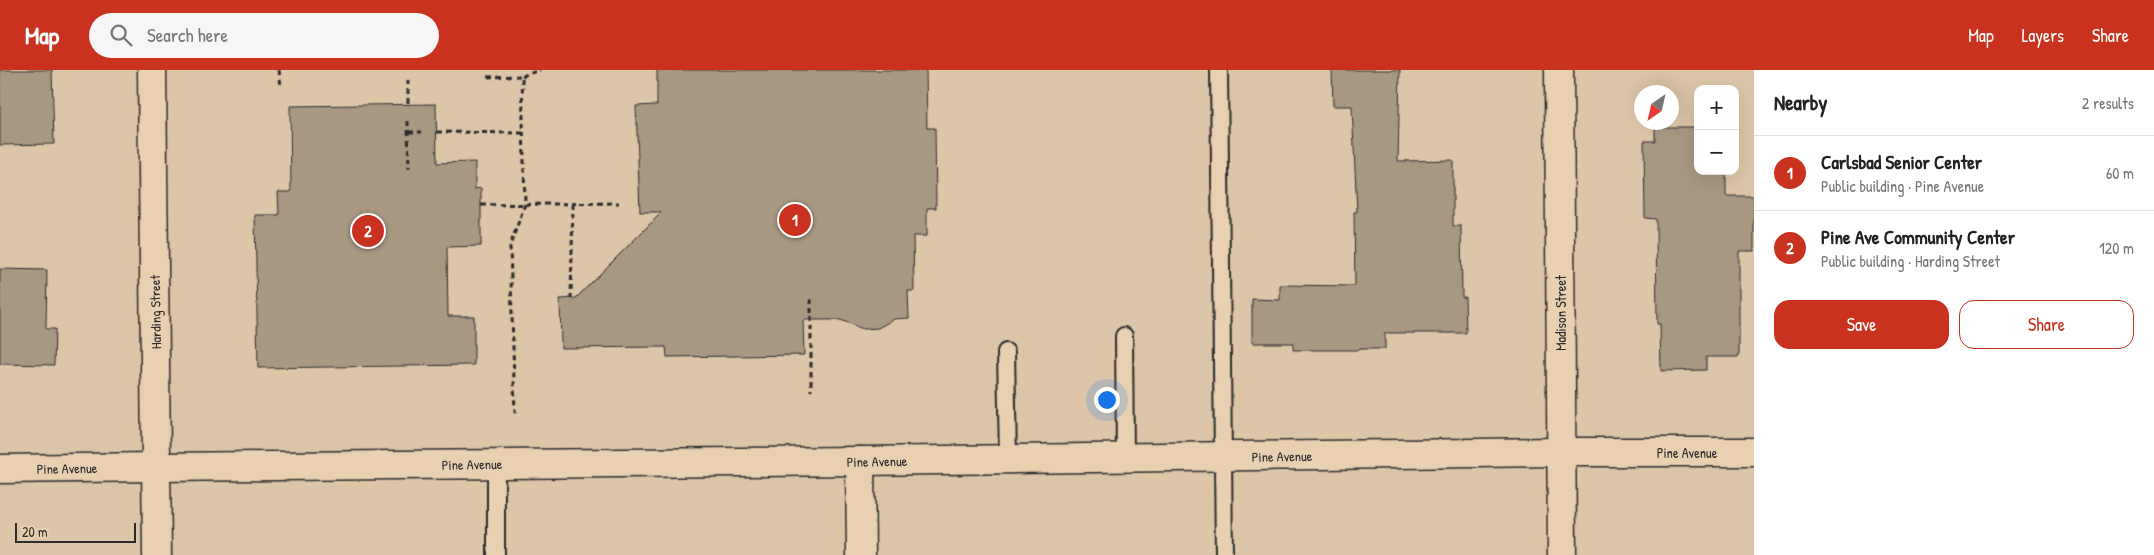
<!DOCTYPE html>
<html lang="en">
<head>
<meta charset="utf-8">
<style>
	body { margin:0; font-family:"Patrick Hand",sans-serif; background:#f6f6f6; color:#222 }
	.controls { position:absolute; right:15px; top:15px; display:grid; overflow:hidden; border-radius:10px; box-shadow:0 5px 20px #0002 }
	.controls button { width:45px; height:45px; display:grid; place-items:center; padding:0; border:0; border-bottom:1px solid #e0e0e0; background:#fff; color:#222; font:25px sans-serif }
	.compass { position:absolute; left:1634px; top:15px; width:45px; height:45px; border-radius:50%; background:#fff; box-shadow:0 5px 20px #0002; rotate:214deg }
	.scale { position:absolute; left:15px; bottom:12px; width:121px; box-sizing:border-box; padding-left:5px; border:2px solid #2b2b2b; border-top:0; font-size:14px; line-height:18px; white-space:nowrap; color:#2b2b2b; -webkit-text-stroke:4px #e8d0b0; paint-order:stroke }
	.you { position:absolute; left:1106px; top:329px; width:18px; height:18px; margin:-12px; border:4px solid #fff; border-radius:50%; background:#1a73e8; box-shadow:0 0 0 8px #1a73e833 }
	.badge { display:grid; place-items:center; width:32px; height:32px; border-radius:50%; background:#c8321e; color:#fff; font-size:16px; font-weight:700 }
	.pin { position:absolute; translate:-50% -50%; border:2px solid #fff; box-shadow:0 1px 5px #0006 }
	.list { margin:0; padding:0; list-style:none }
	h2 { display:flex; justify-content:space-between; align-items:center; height:65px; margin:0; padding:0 20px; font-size:21px }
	h2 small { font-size:16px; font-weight:400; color:#767676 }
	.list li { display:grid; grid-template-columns:32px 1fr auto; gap:15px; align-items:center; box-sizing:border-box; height:75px; padding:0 20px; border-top:1px solid #e0e0e0 }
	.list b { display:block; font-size:19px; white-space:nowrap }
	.list p { margin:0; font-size:16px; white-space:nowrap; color:#767676 }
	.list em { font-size:16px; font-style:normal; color:#767676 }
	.actions { display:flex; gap:10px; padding:15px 20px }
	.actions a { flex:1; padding:11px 0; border:1px solid #c8321e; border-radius:15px; text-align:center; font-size:18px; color:#c8321e }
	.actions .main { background:#c8321e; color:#fff }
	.icon { flex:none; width:28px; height:28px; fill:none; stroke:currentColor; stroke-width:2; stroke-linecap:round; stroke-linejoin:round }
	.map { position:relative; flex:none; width:1754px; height:485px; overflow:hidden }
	header { display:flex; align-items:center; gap:30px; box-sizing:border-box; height:70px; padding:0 25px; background:#c8321e; color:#fff }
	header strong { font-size:24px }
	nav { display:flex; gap:28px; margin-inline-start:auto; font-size:18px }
	.search { width:350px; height:45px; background:#f6f6f6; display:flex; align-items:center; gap:12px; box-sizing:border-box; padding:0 18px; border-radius:28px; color:#767676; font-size:19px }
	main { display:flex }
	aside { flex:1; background:#fff }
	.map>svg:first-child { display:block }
	.building { fill:#a89882; stroke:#2b2b2b }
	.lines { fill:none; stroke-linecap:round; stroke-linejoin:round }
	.lane-casing { stroke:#2b2b2b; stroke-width:20 }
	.street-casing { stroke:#2b2b2b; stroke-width:31 }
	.secondary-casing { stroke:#2b2b2b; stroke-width:31 }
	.path { stroke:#2b2b2b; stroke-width:3; stroke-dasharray:5 4; stroke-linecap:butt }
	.lane { stroke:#e8d0b0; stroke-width:16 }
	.street { stroke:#e8d0b0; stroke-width:28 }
	.secondary { stroke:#e8d0b0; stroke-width:28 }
	.labels { text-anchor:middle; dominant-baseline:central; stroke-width:4; stroke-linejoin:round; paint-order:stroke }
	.street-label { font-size:14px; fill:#2b2b2b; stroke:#e8d0b0 }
</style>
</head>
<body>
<header>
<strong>Map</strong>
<div class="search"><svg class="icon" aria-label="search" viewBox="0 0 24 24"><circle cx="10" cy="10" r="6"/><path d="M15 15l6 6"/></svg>Search here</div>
<nav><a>Map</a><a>Layers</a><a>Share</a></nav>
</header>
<main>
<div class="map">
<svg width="1754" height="485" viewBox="0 0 1754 485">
	<rect width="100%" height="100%" fill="#ddc6a8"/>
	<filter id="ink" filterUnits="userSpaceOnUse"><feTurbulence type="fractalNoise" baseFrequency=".02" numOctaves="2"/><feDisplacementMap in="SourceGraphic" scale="10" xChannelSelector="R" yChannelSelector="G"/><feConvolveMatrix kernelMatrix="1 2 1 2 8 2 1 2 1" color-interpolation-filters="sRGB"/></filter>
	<g filter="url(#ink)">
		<!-- building -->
		<g class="building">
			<path d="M 0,0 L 52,0 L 54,74 L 0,75 Z"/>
			<path d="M 657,0 L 926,0 L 927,58 L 935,58 L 936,138 L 927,138 L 927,166 L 913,166 L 914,221 L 908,221 L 909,248 L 894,249 L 878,258 L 863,259 L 841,250 L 803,250 L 804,285 L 667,287 L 666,277 L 561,278 L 560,229 L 576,228 L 662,142 L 640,142 L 636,36 L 657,35 Z"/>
			<path d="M 1332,0 L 1400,0 L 1398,91 L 1453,90 L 1453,156 L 1461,156 L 1462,227 L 1465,227 L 1466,263 L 1385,263 L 1385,279 L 1359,279 L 1359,280 L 1293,280 L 1293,273 L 1252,273 L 1252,229 L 1280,230 L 1280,215 L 1355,216 L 1354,142 L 1357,142 L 1352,36 L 1333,36 Z"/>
			<path d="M 436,34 L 437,93 L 475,92 L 475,119 L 481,118 L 481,176 L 447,177 L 448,246 L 474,246 L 474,295 L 258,298 L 255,145 L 279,145 L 278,122 L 291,122 L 290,36 Z"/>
			<path d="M 1655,57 L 1698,57 L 1698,101 L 1726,101 L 1726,126 L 1754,126 L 1754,181 L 1739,181 L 1739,287 L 1706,287 L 1706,300 L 1661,301 L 1660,254 L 1657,254 L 1656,149 L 1645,148 L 1644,71 L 1655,71 Z"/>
			<path d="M 0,199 L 47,200 L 46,259 L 55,259 L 54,295 L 0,294 Z"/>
		</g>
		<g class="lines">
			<defs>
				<g id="lane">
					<path d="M 1219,0 L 1224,485"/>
					<path d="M 1124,266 L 1125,388"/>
					<path d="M 1006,282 L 1008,389"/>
					<path d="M 496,485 L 496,394"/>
				</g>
				<path id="street" d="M 0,399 L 156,397"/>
				<g id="secondary">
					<path d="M 152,0 L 157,485"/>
					<path d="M 1559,0 L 1562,485"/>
					<path d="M 860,391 L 861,485"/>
					<path d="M 156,397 L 860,391 L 1560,382 L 1754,382"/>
				</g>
			</defs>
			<!-- lane casing -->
			<use href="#lane" class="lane-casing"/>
			<!-- street casing -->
			<use href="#street" class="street-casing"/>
			<!-- secondary casing -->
			<use href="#secondary" class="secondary-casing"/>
			<!-- path -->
			<g class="path">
				<path d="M 279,0 L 281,16"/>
				<path d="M 522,6 L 540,0"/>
				<path d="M 488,7 L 522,6 L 525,134 L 510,176 L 515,344"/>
				<path d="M 408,10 L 408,34"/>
				<path d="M 408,51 L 409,99"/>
				<path d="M 409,62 L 422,62"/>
				<path d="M 437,62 L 524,63"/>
				<path d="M 481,135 L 619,133"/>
				<path d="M 571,229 L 573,133"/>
				<path d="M 811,229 L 811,321"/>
			</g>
			<!-- lane -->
			<use href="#lane" class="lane"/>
			<!-- street -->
			<use href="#street" class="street"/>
			<!-- secondary -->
			<use href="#secondary" class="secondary"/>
		</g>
	</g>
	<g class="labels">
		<!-- street labels -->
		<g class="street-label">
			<text transform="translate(155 242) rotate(-91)">Harding Street</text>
			<text transform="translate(1560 243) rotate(-90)">Madison Street</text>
			<text x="1687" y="382">Pine Avenue</text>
			<text transform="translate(1282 386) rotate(-1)">Pine Avenue</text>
			<text transform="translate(877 391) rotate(-1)">Pine Avenue</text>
			<text transform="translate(472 394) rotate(-1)">Pine Avenue</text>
			<text transform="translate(67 398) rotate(-1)">Pine Avenue</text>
		</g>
	</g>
</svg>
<div class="controls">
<button>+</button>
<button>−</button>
</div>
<svg class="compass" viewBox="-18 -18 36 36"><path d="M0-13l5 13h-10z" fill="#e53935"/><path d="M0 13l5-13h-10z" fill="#767676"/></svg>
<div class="scale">20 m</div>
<div class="you"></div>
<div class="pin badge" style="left:795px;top:150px">1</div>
<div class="pin badge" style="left:368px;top:161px">2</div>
</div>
<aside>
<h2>Nearby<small>2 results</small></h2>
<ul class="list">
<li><span class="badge">1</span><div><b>Carlsbad Senior Center</b><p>Public building · Pine Avenue</p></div><em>60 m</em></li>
<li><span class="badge">2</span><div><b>Pine Ave Community Center</b><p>Public building · Harding Street</p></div><em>120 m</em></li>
</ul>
<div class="actions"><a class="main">Save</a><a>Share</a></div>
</aside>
</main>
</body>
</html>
